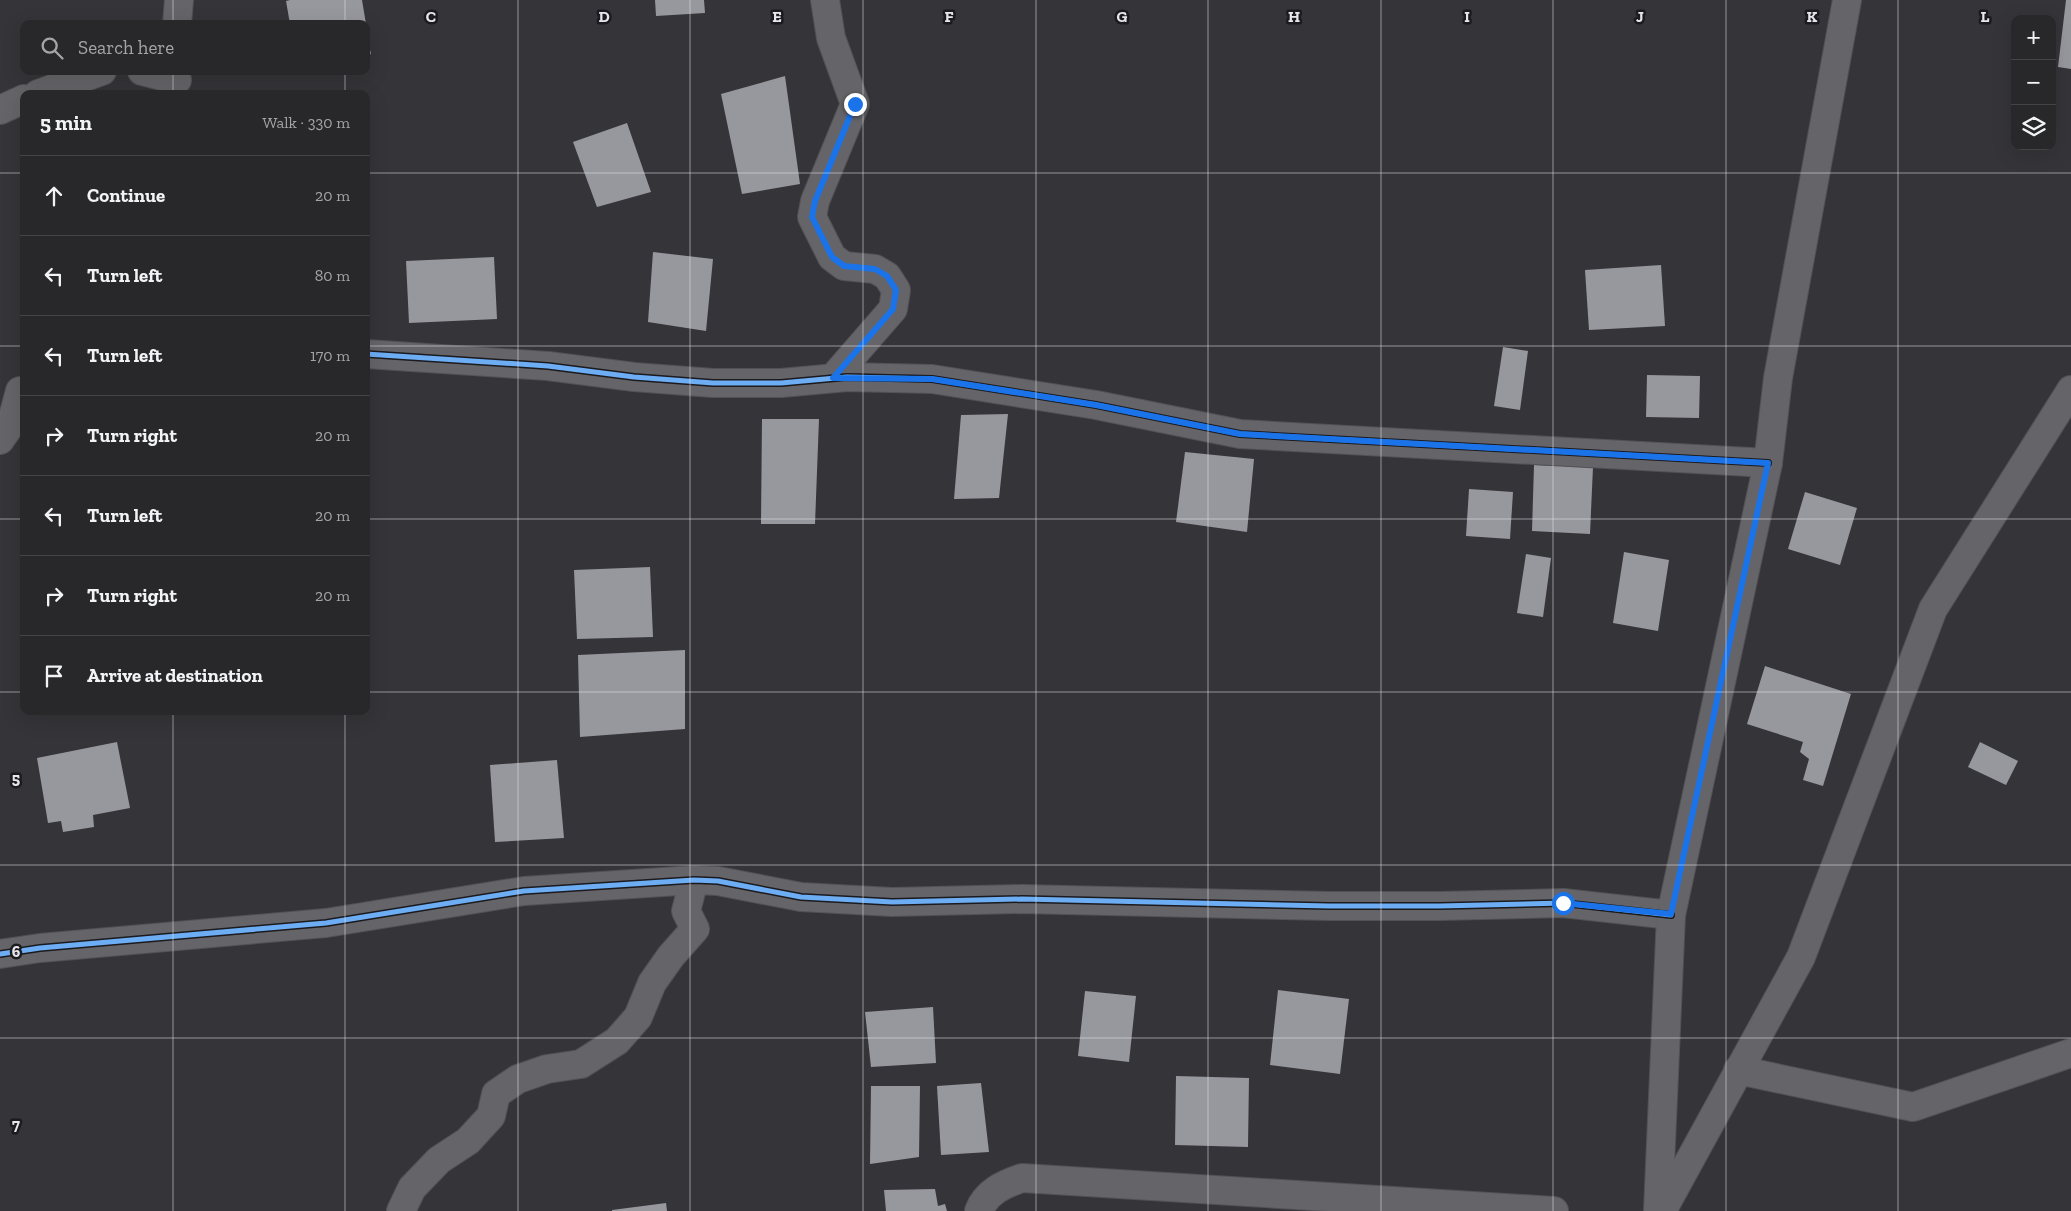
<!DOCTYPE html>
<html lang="en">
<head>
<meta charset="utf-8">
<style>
	body { margin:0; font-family:"Zilla Slab",serif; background:#302f32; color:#f1f3f6 }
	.controls { position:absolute; right:15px; top:15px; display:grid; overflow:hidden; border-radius:10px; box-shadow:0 5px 20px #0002 }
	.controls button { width:45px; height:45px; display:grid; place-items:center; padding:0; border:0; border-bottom:1px solid #444447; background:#28272a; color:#f1f3f6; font:25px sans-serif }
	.stop { position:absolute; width:15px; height:15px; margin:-11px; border:4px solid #1a73e8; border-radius:50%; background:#fff }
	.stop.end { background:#1a73e8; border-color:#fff; box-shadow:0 1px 5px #0008 }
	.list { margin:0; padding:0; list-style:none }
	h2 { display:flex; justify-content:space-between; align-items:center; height:65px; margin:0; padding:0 20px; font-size:21px }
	h2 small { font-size:16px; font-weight:400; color:#a5a5a8 }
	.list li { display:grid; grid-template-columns:32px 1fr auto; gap:15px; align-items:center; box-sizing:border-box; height:80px; padding:0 20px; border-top:1px solid #444447 }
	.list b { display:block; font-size:19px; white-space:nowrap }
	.list em { font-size:16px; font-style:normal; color:#a5a5a8 }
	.icon { flex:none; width:28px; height:28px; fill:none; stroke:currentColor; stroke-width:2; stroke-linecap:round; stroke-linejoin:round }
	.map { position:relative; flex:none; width:2071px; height:1211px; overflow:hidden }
	.search { position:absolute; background:#28272a; box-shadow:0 5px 20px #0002; left:20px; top:20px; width:350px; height:55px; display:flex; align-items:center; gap:12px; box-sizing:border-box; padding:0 18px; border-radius:10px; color:#a5a5a8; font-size:19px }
	.panel { position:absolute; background:#28272a; box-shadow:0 5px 20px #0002; left:20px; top:90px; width:350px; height:625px; border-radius:10px }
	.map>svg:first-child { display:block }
	.building { fill:#97979e }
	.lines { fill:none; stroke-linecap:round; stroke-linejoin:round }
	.minor-casing { stroke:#525155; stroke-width:30 }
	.minor { stroke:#656468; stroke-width:28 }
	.cycleway-casing { stroke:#1b1a1e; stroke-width:8 }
	.cycleway { stroke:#6dadf4; stroke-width:5 }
	.route { stroke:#1a73e8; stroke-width:6 }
	.grid { fill:none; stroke:#e7e6ec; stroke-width:1; stroke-opacity:0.55 }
	.grid-label { font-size:16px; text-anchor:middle; font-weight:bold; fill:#e7e6ec; stroke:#1b1a1e; stroke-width:5; stroke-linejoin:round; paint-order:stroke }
</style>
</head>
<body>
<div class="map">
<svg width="2071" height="1211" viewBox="0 0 2071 1211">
	<rect width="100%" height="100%" fill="#353438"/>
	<!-- building -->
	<g class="building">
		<path d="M 290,0 L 362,0 L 366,24 L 290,24 L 286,1 Z"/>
		<path d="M 655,0 L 704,0 L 705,13 L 656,16 Z"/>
		<path d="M 2066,0 L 2071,0 L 2071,69 L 2058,67 Z"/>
		<path d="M 366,32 L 371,54 L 366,55 Z"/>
		<path d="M 785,76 L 800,184 L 742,194 L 721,94 Z"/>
		<path d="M 627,123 L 651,192 L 597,207 L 573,142 Z"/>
		<path d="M 653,252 L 713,259 L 706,331 L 648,322 Z"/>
		<path d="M 494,257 L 497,319 L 409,323 L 406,261 Z"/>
		<path d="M 1661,265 L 1665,326 L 1589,330 L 1585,270 Z"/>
		<path d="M 1503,347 L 1528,351 L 1520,410 L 1494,406 Z"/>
		<path d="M 1647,375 L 1700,376 L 1699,418 L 1646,417 Z"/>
		<path d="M 1008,414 L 999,498 L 954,499 L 961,415 Z"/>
		<path d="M 762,419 L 819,419 L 815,524 L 761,524 Z"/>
		<path d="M 1185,452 L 1254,459 L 1247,532 L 1176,522 Z"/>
		<path d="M 1534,465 L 1593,467 L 1590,534 L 1532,531 Z"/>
		<path d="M 1469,489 L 1513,492 L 1510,539 L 1466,536 Z"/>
		<path d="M 1805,492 L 1857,508 L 1840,565 L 1788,549 Z"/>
		<path d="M 1624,552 L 1669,560 L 1658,631 L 1613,623 Z"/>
		<path d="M 1526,554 L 1551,558 L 1543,617 L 1517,613 Z"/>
		<path d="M 650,567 L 653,637 L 577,639 L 574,570 Z"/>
		<path d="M 685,650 L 685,729 L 580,737 L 578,655 Z"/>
		<path d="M 1765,666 L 1851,694 L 1823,786 L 1803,780 L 1809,759 L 1800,752 L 1803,742 L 1747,724 Z"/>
		<path d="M 117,742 L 130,808 L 93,815 L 94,827 L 63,832 L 61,821 L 48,823 L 37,758 Z"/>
		<path d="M 1980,742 L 2018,761 L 2006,785 L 1968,767 Z"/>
		<path d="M 557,760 L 564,838 L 495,842 L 490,765 Z"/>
		<path d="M 1278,990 L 1349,999 L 1340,1074 L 1270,1065 Z"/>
		<path d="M 1085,991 L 1136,996 L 1129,1062 L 1078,1056 Z"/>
		<path d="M 933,1007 L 936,1063 L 871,1067 L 865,1012 Z"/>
		<path d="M 1176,1076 L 1249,1078 L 1248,1147 L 1175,1145 Z"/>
		<path d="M 981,1083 L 989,1152 L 941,1155 L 937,1086 Z"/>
		<path d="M 871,1086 L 920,1086 L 919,1157 L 870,1164 Z"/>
		<path d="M 935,1189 L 938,1206 L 945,1204 L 947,1211 L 886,1211 L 884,1190 Z"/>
		<path d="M 666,1203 L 667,1211 L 612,1211 L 612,1210 Z"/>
	</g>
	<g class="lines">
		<defs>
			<g id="minor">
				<path d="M 825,0 L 831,38 L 855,104 L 815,201 L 812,217 L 832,257 L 844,266 L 875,269 L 887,276 L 896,290 L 893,309 L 833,378"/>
				<path d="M 177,24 L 179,0"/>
				<path d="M 142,71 L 177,80"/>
				<path d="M 38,94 L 102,71"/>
				<path d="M 0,110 L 24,99"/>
				<path d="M 366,354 L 548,366 L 634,377 L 713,383 L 781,383 L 847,377 L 932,379 L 1096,405 L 1240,434 L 1768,463"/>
				<path d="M 0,440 L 11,424 L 20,391"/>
				<path d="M 0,954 L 40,948 L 326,923 L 524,891 L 694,880 L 718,881 L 801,897 L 892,902 L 1022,899 L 1329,906 L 1440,906 L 1563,903 L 1671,915"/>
				<path d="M 1738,1070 L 1913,1107 L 2071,1053"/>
				<path d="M 401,1211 L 412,1188 L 439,1160 L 468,1141 L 491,1116 L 496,1094 L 518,1079 L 547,1069 L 581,1064 L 617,1041 L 638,1017 L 652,983 L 671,956 L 695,929 L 686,911 L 694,880"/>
				<path d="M 979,1211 C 986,1192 1004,1184 1022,1178 L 1554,1211"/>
				<path d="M 1658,1211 L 1671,915 L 1768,463 L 1778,378 L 1847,0"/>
				<path d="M 1662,1211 L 1801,957 L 1933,609 L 2071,390"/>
			</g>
		</defs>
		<!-- minor casing -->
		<use href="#minor" class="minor-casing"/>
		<!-- minor -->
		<use href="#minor" class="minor"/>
		<defs>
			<g id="cycleway">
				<path d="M 366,354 L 548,366 L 634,377 L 713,383 L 781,383 L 847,377 L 932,379 L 1096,405 L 1240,434 L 1768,463"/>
				<path d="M 0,954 L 40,948 L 326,923 L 524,891 L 694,880 L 718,881 L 801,897 L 892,902 L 1022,899 L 1329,906 L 1440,906 L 1563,903 L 1671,915"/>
			</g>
		</defs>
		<!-- cycleway casing -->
		<use href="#cycleway" class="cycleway-casing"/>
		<!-- cycleway -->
		<use href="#cycleway" class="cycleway"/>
	</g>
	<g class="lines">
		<!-- route -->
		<path class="route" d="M 855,104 L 815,201 L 812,217 L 832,257 L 844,266 L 875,269 L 887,276 L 896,290 L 893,309 L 833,378 L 932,379 L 1096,405 L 1240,434 L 1768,463 L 1671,914 L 1563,903"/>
	</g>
	<!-- grid -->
	<path class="grid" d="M 173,0 L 173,24M 345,0 L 345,24M 518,0 L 518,1211M 690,0 L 690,1211M 863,0 L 863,1211M 1036,0 L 1036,1211M 1208,0 L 1208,1211M 1381,0 L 1381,1211M 1553,0 L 1553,1211M 1726,0 L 1726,1211M 1898,0 L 1898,1211M 173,71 L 173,94M 345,71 L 345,94M 0,173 L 24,173M 366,173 L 2071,173M 0,346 L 24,346M 366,346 L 2071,346M 0,519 L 24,519M 366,519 L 2071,519M 0,692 L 24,692M 366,692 L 2071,692M 173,711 L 173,1211M 345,711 L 345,1211M 0,865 L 2071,865M 0,1038 L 2071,1038"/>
	<g class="grid-label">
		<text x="431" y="22">C</text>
		<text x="604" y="22">D</text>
		<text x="777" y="22">E</text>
		<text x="949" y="22">F</text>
		<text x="1122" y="22">G</text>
		<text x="1294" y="22">H</text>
		<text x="1467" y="22">I</text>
		<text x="1640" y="22">J</text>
		<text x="1812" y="22">K</text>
		<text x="1985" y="22">L</text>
		<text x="16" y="784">5</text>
		<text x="16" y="957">6</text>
		<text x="16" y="1130">7</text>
	</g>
</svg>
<div class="controls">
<button>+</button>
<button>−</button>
<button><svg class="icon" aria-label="layers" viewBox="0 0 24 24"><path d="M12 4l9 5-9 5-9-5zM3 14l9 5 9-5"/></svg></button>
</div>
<div class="stop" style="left:1563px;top:903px"></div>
<div class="stop end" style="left:855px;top:104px"></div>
<div class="search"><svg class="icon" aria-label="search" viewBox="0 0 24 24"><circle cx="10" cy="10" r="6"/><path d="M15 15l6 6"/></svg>Search here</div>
<section class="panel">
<h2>5 min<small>Walk · 330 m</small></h2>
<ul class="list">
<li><svg class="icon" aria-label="ahead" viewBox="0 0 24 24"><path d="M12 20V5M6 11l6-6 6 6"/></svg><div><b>Continue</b></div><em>20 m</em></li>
<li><svg class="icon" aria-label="left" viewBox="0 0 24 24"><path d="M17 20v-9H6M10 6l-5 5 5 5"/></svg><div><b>Turn left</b></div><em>80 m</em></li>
<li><svg class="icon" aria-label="left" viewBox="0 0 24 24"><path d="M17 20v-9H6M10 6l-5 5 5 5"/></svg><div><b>Turn left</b></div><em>170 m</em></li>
<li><svg class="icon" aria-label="right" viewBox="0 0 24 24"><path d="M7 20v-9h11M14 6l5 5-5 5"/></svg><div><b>Turn right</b></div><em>20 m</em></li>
<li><svg class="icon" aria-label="left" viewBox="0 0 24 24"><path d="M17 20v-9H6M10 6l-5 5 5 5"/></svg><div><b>Turn left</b></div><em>20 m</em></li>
<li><svg class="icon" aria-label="right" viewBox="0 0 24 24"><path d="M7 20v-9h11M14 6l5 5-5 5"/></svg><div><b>Turn right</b></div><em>20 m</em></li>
<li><svg class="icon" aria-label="arrive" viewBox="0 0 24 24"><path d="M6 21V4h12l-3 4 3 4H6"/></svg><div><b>Arrive at destination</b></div></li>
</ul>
</section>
</div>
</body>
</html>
